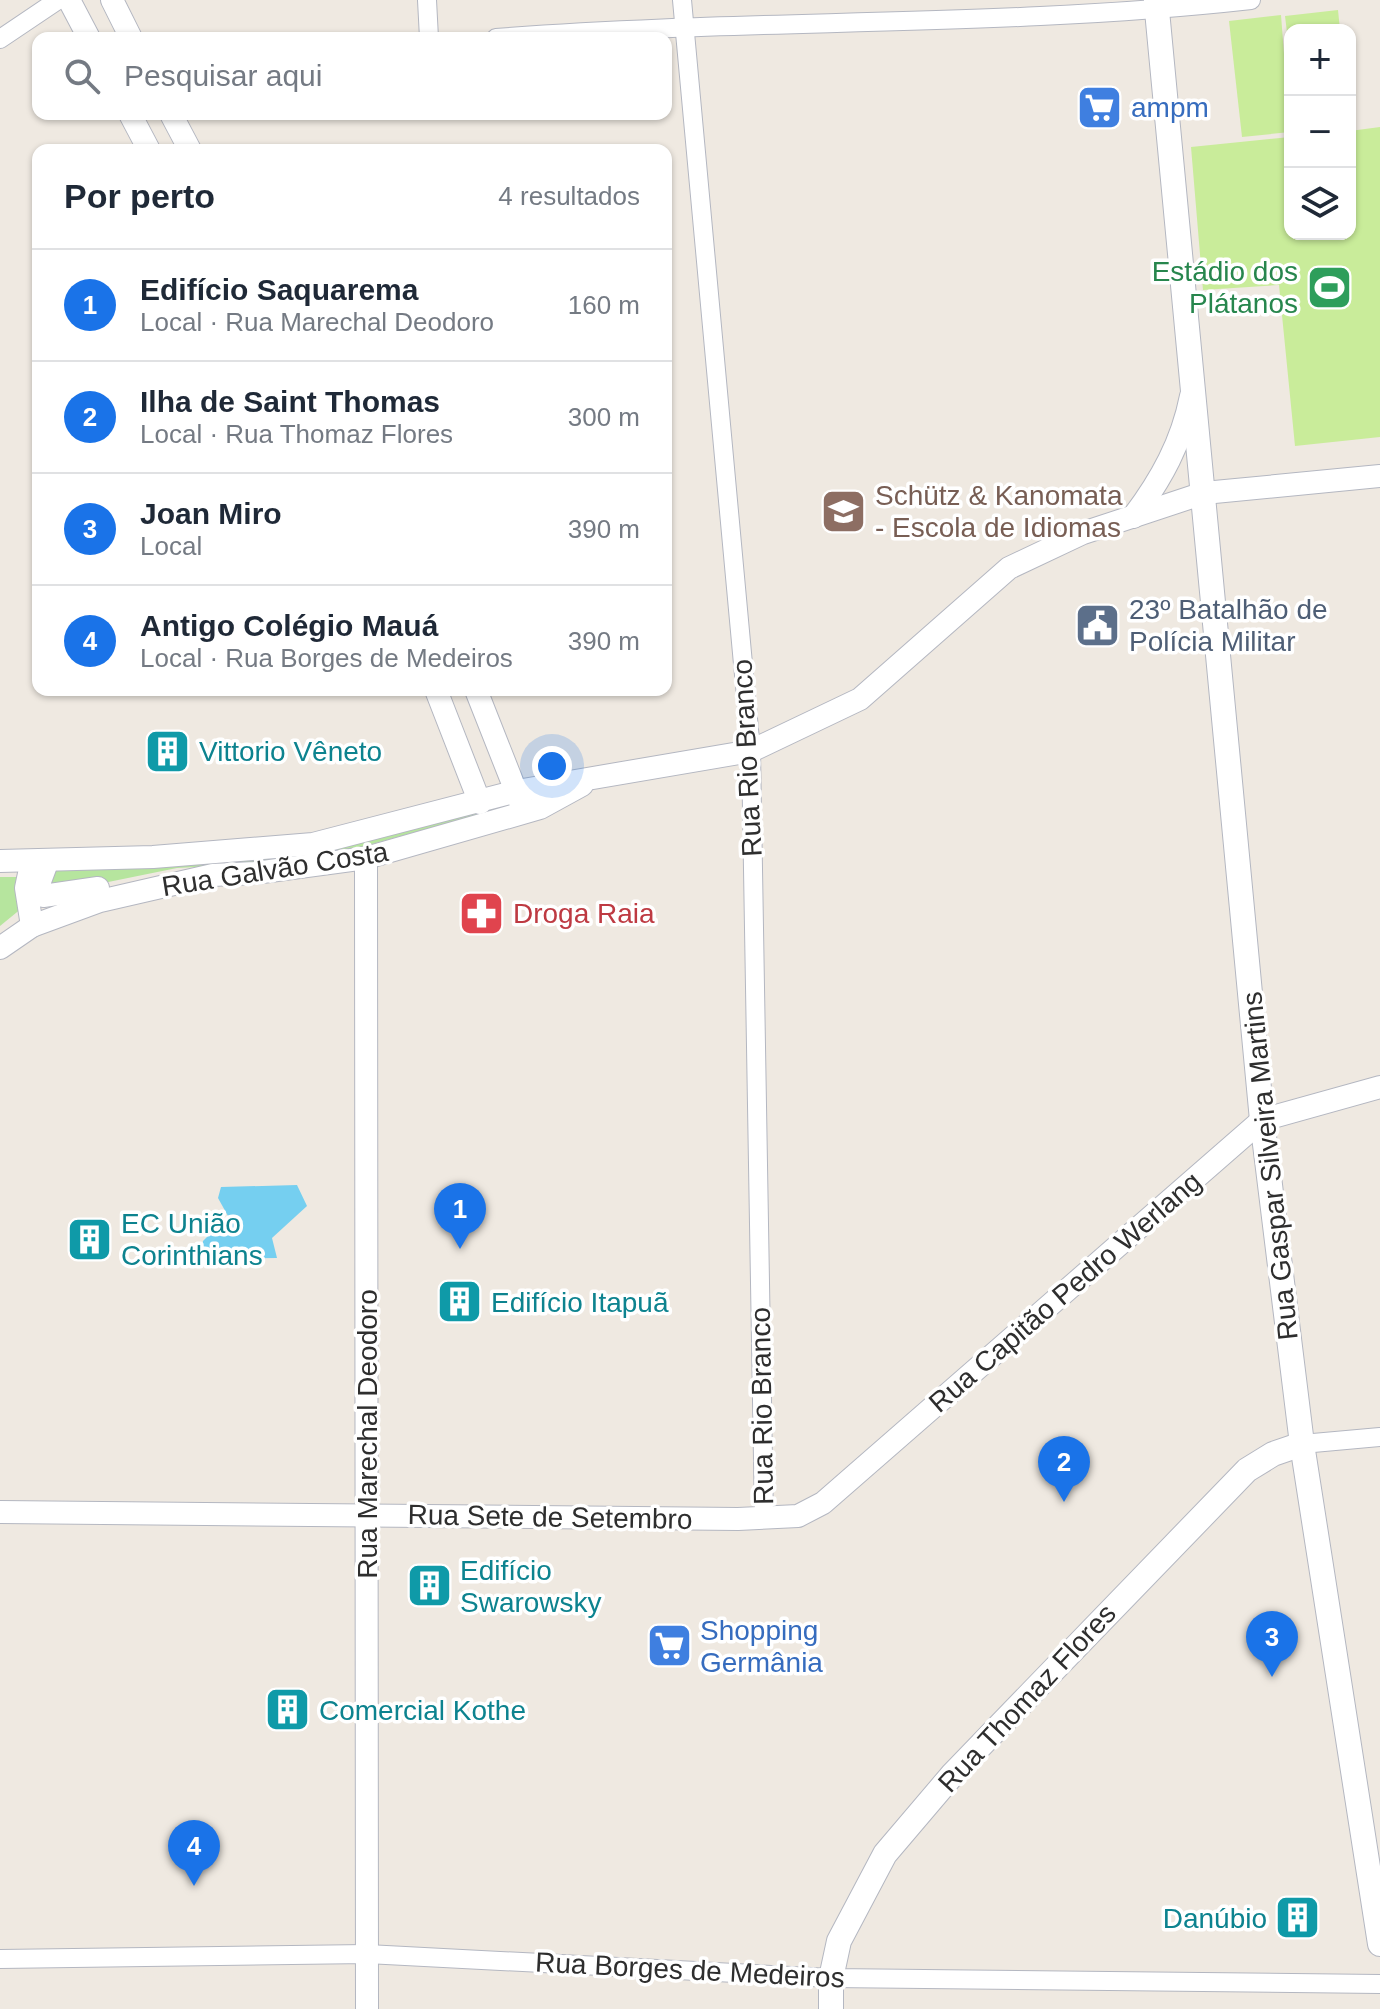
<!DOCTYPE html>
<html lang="pt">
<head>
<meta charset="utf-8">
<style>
	body { margin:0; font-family:Helvetica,sans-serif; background:#f2f2f3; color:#1f2937 }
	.controls { position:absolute; right:24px; top:24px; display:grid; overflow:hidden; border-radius:16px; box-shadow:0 2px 6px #0004 }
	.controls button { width:72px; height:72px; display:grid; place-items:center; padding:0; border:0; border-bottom:2px solid #e0e1e3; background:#fff; color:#1f2937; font:40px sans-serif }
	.you { position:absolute; left:552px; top:766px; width:28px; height:28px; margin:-20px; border:6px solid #fff; border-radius:50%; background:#1a73e8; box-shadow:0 0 0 12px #1a73e833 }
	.badge { display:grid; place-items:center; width:52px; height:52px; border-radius:50%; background:#1a73e8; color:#fff; font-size:26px; font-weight:700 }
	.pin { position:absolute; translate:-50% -66px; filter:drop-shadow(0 2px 4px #0008) }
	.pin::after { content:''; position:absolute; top:42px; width:28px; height:24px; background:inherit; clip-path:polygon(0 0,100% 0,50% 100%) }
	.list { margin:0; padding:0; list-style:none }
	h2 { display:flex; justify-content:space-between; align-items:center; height:104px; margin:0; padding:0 32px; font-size:34px }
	h2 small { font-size:26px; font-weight:400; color:#747a83 }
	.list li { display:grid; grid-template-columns:52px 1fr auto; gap:24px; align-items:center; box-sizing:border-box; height:112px; padding:0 32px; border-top:2px solid #e0e1e3 }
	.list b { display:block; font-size:30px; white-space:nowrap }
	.list p { margin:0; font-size:26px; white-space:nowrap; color:#747a83 }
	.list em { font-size:26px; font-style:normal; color:#747a83 }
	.icon { flex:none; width:44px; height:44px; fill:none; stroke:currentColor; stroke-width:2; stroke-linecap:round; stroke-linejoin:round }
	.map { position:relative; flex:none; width:1380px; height:2009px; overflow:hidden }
	.search { position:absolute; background:#fff; box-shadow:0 2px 6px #0004; left:32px; top:32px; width:640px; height:88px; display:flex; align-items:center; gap:20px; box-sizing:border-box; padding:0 28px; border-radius:16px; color:#747a83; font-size:30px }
	.panel { position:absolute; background:#fff; box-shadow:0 2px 6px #0004; left:32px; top:144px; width:640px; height:552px; border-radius:16px }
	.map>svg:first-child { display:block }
	.green { fill:#b6e59e }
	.pitch { fill:#c9ec9a }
	.water { fill:#75cff0 }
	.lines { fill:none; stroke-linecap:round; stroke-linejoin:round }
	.minor-casing { stroke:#b4b7c1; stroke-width:20 }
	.tertiary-casing { stroke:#b4b7c1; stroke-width:24 }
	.secondary-casing { stroke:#b4b7c1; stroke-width:26 }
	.minor { stroke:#fff; stroke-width:18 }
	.tertiary { stroke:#fff; stroke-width:22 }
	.secondary { stroke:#fff; stroke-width:24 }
	.labels { text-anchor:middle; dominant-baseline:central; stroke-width:7; stroke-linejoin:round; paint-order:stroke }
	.shop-label { font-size:28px; fill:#366cbe; stroke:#fff; text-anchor:start }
	.leisure-label { font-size:28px; fill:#27864d; stroke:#fff; text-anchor:end }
	.education-label { font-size:28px; fill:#785e54; stroke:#fff; text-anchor:start }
	.service-label { font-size:28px; fill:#4e5e75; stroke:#fff; text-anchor:start }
	.culture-label { font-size:28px; fill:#0d838f; stroke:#fff; text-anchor:start }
	.street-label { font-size:28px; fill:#2e2e2e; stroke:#fff }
	.health-label { font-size:28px; fill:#be3a42; stroke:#fff; text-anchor:start }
</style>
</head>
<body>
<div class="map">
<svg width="1380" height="2009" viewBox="0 0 1380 2009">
	<rect width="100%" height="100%" fill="#efe9e1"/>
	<!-- green -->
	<g class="green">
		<path d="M 516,797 L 517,804 L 354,849 L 272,863 L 177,868 L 69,890 L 50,888 L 47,872 L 56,868 L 297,855 Z"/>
		<path d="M 0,877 L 20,877 L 22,908 L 0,926 Z"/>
	</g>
	<!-- pitch -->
	<g class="pitch">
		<path d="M 1338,10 L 1340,30 L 1290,30 L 1290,57 L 1285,16 Z"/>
		<path d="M 1281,15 L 1290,132 L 1242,137 L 1229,21 Z"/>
		<path d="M 1380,127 L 1380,437 L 1295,446 L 1279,285 L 1203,290 L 1191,147 L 1290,137 L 1290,234 L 1350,234 L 1350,131 Z"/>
	</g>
	<!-- water -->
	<path class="water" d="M 297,1185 L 307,1206 L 272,1238 L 277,1258 L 214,1259 L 202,1254 L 203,1241 L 228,1216 L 218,1198 L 221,1187 Z"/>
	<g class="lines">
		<defs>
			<g id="minor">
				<path d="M 427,0 L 429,38"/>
				<path d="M 682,0 L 751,751 L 764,1519"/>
				<path d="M 496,38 C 747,18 1000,28 1251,0"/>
				<path d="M 0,39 L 58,0"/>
				<path d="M 1302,1444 L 1380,1437"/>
				<path d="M 0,1959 L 367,1954 L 831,1978 L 1380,1984"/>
			</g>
			<g id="tertiary">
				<path d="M 69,0 L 89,38"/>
				<path d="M 112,0 L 131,38"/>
				<path d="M 130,114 L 149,150"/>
				<path d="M 171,114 L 190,150"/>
				<path d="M 1133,517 C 1161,480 1182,442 1191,396"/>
				<path d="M 436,690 L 480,803"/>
				<path d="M 476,690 L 521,804"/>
				<path d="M 366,858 L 367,2009"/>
				<path d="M 48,860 L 39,884 L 43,896 L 98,888"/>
				<path d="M 0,861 L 153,857 L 313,844 L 517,791 L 751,751 L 860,699 L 1009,568 L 1083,533 L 1204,493 L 1380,476"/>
				<path d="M 30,869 L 26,888 L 32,926"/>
				<path d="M 0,948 L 32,926 L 100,901 L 213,875 L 255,873 L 366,858 L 540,808 L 582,785"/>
				<path d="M 0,1512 L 738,1519 L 798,1516 L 823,1503 L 1262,1120 L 1380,1087"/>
			</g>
			<g id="secondary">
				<path d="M 1156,0 L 1262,1120 L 1302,1444 L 1380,1944"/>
				<path d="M 831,2009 L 831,1978 L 839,1941 L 885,1854 L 953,1774 L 1247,1470 L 1273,1454 L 1302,1444"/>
			</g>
		</defs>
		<!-- minor casing -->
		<use href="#minor" class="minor-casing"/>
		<!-- tertiary casing -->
		<use href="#tertiary" class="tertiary-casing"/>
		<!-- secondary casing -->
		<use href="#secondary" class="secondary-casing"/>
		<!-- minor -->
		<use href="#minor" class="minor"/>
		<!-- tertiary -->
		<use href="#tertiary" class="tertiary"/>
		<!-- secondary -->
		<use href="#secondary" class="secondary"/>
	</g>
	<!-- icons -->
	<defs>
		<symbol id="supermarket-square" viewBox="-11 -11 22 22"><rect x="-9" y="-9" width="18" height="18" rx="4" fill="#3f7fe0" stroke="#fff"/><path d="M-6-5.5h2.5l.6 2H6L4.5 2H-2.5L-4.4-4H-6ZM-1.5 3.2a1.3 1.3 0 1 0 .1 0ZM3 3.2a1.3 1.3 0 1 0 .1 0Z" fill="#fff"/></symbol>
		<symbol id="stadium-square" viewBox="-11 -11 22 22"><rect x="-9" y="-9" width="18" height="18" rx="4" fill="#2e9e5b" stroke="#fff"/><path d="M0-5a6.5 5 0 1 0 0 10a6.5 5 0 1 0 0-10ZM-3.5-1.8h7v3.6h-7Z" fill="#fff"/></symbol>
		<symbol id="school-square" viewBox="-11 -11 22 22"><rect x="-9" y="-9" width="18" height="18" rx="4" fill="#8d6e63" stroke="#fff"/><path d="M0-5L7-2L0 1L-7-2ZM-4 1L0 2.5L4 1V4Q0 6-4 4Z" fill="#fff"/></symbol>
		<symbol id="civic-square" viewBox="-11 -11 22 22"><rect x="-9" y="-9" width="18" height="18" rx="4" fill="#5c6f8a" stroke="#fff"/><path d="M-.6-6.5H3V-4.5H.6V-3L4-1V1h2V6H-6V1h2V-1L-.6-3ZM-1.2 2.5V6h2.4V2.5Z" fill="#fff"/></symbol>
		<symbol id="building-square" viewBox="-11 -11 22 22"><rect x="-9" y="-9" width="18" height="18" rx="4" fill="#0f9aa8" stroke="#fff"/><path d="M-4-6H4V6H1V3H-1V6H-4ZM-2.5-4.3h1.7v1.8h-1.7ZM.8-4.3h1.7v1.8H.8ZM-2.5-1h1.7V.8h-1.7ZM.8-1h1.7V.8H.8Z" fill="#fff"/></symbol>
		<symbol id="pharmacy-square" viewBox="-11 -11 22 22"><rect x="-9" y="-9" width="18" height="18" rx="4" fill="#e0444e" stroke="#fff"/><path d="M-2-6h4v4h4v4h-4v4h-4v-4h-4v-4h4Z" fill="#fff"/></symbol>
	</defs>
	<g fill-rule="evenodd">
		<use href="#supermarket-square" x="1074" y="82" width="51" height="51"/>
		<use href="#stadium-square" x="1304" y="262" width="51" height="51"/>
		<use href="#school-square" x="818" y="486" width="51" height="51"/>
		<use href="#civic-square" x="1072" y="600" width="51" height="51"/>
		<use href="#building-square" x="142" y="726" width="51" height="51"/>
		<use href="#pharmacy-square" x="456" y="888" width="51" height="51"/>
		<use href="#building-square" x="64" y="1214" width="51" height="51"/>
		<use href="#building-square" x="434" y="1276" width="51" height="51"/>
		<use href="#building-square" x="404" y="1560" width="51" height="51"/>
		<use href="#supermarket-square" x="644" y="1620" width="51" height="51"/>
		<use href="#building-square" x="262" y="1684" width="51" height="51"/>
		<use href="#building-square" x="1272" y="1892" width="51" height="51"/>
	</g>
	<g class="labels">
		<!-- shop labels -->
		<g class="shop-label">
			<text x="1131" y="107">ampm</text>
			<text x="700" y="1630">Shopping<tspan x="700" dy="32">Germânia</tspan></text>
		</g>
		<!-- leisure labels -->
		<g class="leisure-label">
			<text x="1298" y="271">Estádio dos<tspan x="1298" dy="32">Plátanos</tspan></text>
		</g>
		<!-- education labels -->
		<g class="education-label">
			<text x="875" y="495">Schütz &amp; Kanomata<tspan x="875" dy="32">- Escola de Idiomas</tspan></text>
		</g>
		<!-- service labels -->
		<g class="service-label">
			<text x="1129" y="609">23º Batalhão de<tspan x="1129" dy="32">Polícia Militar</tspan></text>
		</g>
		<!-- culture labels -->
		<g class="culture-label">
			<text x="199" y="751">Vittorio Vêneto</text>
			<text x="121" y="1223">EC União<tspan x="121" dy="32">Corinthians</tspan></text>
			<text x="491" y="1302">Edifício Itapuã</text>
			<text x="460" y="1570">Edifício<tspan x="460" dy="32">Swarowsky</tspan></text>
			<text x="319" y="1710">Comercial Kothe</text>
			<text x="1267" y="1918" text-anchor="end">Danúbio</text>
		</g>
		<!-- street labels -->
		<g class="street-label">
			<text transform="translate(747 758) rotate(-93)">Rua Rio Branco</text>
			<text transform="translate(275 869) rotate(-9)">Rua Galvão Costa</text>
			<text transform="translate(1270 1166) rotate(-96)">Rua Gaspar Silveira Martins</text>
			<text transform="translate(1065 1292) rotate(-41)">Rua Capitão Pedro Werlang</text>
			<text transform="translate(762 1406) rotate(-91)">Rua Rio Branco</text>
			<text transform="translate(367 1434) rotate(-90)">Rua Marechal Deodoro</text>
			<text transform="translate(550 1517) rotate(1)">Rua Sete de Setembro</text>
			<text transform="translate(1027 1698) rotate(-47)">Rua Thomaz Flores</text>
			<text transform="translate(690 1970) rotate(3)">Rua Borges de Medeiros</text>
		</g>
		<!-- health labels -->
		<g class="health-label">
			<text x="513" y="913">Droga Raia</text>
		</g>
	</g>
</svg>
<div class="controls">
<button>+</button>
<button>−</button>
<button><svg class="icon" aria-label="layers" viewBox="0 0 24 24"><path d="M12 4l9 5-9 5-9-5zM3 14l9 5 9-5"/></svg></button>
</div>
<div class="you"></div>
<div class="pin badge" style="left:460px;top:1249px">1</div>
<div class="pin badge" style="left:1064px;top:1502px">2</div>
<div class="pin badge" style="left:1272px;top:1677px">3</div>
<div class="pin badge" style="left:194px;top:1886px">4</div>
<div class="search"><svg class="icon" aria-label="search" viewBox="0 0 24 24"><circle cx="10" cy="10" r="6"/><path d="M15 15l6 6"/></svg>Pesquisar aqui</div>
<section class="panel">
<h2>Por perto<small>4 resultados</small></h2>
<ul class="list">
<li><span class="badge">1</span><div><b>Edifício Saquarema</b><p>Local · Rua Marechal Deodoro</p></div><em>160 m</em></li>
<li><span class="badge">2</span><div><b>Ilha de Saint Thomas</b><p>Local · Rua Thomaz Flores</p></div><em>300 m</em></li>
<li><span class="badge">3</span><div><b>Joan Miro</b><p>Local</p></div><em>390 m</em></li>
<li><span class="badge">4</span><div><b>Antigo Colégio Mauá</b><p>Local · Rua Borges de Medeiros</p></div><em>390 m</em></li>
</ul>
</section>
</div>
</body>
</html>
